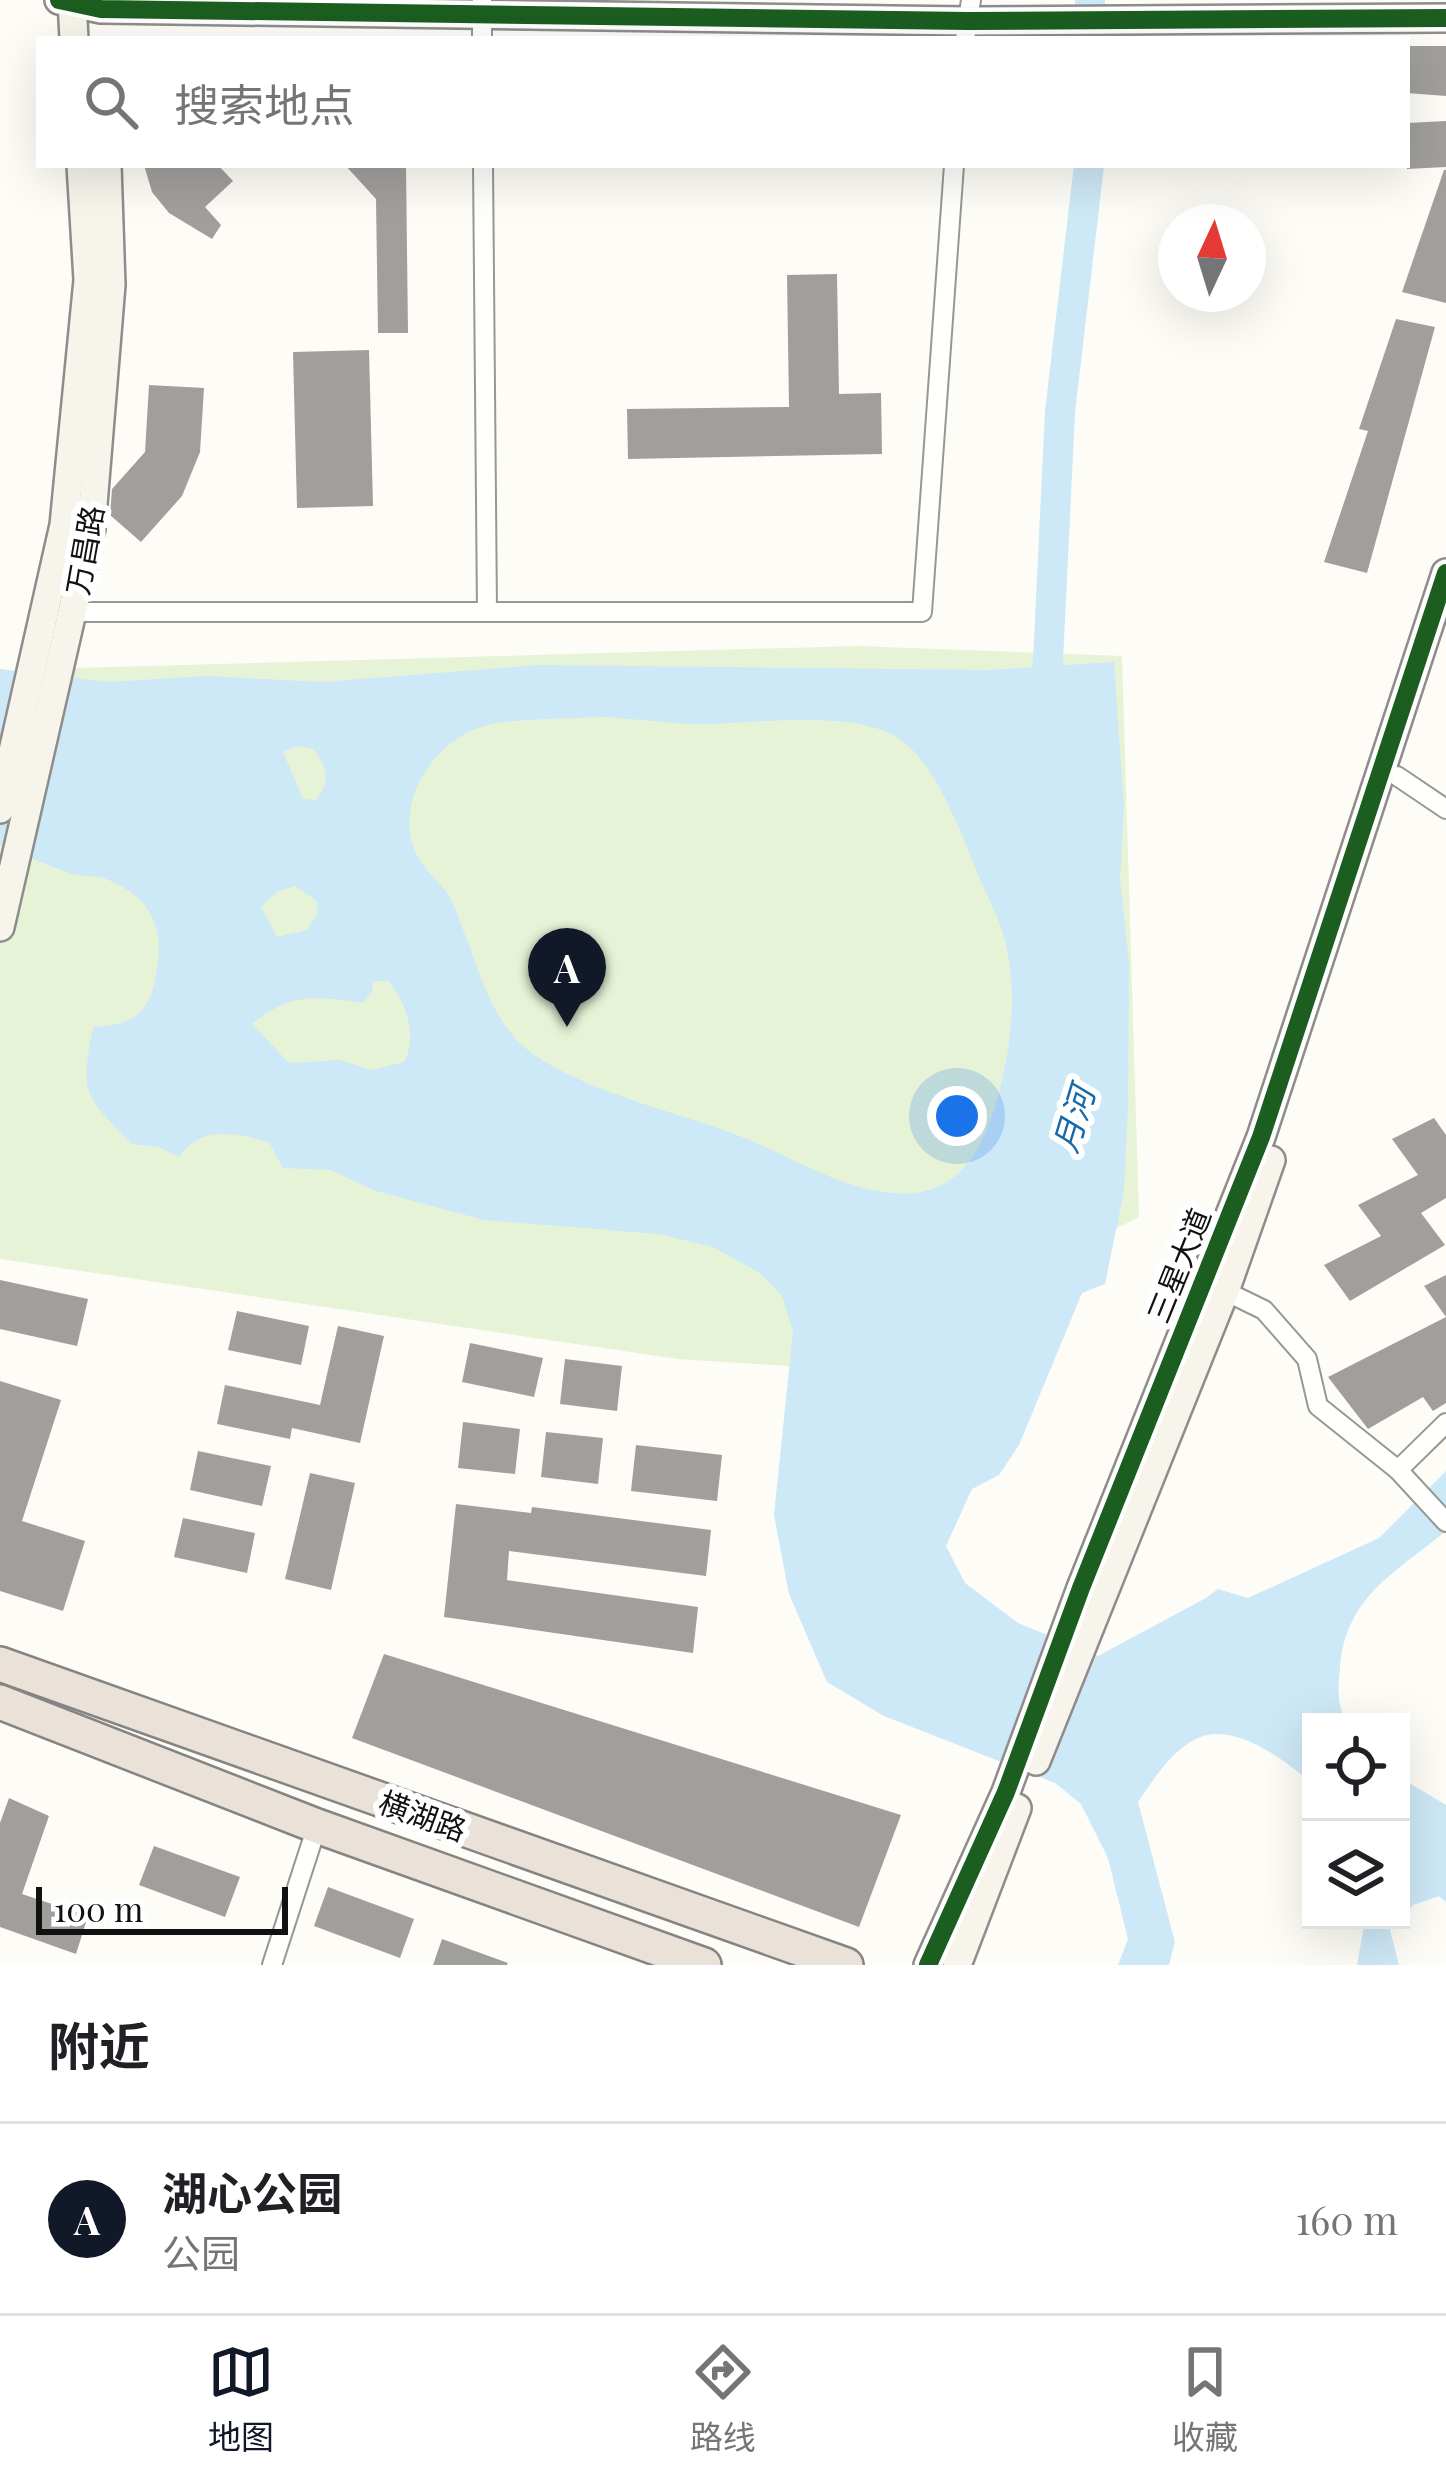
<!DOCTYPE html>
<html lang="zh">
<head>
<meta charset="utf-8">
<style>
	body { margin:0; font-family:"Playfair Display","Noto Sans SC",serif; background:#f2f2f2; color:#202124 }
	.controls { position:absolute; right:36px; bottom:36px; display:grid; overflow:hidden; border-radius:0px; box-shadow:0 12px 48px #0002 }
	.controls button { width:108px; height:108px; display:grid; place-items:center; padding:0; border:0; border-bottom:3px solid #e0e0e0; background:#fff; color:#202124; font:60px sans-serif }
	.compass { position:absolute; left:1158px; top:204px; width:108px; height:108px; border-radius:50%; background:#fff; box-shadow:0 12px 48px #0002; rotate:4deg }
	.scale { position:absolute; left:36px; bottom:30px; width:252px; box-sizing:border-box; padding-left:12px; border:6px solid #111; border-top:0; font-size:33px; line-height:42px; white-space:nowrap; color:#111; -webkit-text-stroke:9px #fff; paint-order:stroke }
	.you { position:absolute; left:957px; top:1116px; width:42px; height:42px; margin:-30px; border:9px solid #fff; border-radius:50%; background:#1a73e8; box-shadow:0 0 0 18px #1a73e833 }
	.badge { display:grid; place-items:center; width:78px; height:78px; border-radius:50%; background:#111827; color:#fff; font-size:39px; font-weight:700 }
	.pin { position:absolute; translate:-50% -99px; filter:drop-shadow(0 3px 6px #0008) }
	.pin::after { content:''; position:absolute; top:63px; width:42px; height:36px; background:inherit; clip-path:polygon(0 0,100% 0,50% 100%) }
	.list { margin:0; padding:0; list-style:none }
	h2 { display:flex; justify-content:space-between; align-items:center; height:156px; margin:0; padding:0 48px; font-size:51px }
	h2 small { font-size:39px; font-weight:400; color:#757577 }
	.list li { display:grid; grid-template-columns:78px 1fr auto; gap:36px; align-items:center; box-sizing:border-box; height:192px; padding:0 48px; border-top:3px solid #e0e0e0 }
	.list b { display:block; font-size:45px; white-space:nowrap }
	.list p { margin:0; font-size:39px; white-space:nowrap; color:#757577 }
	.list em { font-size:39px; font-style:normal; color:#757577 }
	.icon { flex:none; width:66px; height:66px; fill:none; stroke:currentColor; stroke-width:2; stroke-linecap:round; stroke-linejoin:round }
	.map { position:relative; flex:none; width:1446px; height:1965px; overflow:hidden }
	.search { position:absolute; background:#fff; box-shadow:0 12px 48px #0002; left:36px; right:36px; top:36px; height:132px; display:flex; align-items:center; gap:30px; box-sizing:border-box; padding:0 42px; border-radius:0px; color:#757577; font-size:45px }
	.sheet { height:348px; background:#fff }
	nav { display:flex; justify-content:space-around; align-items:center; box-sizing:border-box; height:168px; border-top:3px solid #e0e0e0; background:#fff; font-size:33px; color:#757577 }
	nav a { display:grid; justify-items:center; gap:6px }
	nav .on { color:#111827 }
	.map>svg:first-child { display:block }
	.green { fill:#e7f3d7 }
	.water { fill:#cde8f7; fill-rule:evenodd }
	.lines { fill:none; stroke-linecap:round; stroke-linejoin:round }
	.river { stroke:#cde8f7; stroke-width:30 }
	.building { fill:#a19f9c }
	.street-casing { stroke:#979795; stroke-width:22 }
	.secondary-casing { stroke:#8e8d8b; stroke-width:32 }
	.highway-casing { stroke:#858482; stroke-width:38 }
	.street { stroke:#fffffe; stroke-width:18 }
	.secondary { stroke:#f6f4eb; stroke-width:27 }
	.highway { stroke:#eae1d8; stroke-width:33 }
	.cycleway-casing { stroke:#fff; stroke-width:26 }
	.cycleway { stroke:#1b5e20; stroke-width:18 }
	.labels { text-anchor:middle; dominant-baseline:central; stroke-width:12; stroke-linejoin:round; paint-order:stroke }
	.street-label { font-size:30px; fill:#111; stroke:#fff }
	.water-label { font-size:33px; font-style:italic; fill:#1768a6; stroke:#fff }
</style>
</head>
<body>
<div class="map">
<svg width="1446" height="1965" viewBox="0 0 1446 1965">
	<rect width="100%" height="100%" fill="#fdfcf7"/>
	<!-- green -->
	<path class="green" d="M 857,646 L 1122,656 L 1139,1217 L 836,1369 L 678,1359 L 0,1259 L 0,838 L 38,669 Z"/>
	<!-- water -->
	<g class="water">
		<path d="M 1114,662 L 1124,807 L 1120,881 L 1129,962 L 1128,1104 L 1124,1191 L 1105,1284 L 1082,1293 L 1019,1445 L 999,1475 L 972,1489 L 946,1546 L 965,1583 L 1018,1623 L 1098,1656 L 1206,1598 L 1218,1589 L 1248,1598 L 1379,1538 L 1446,1471 L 1446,1531 C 1396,1572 1345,1597 1340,1668 C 1338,1690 1336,1703 1347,1722 L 1311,1722 L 1311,1783 C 1287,1761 1238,1725 1203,1736 C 1174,1746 1154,1779 1138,1802 L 1175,1942 L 1169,1965 L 1118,1965 L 1128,1939 L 1108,1858 L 1081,1804 L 1055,1783 L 884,1716 L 827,1682 L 789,1594 L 774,1515 L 793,1331 L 782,1296 L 760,1273 L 713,1247 L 658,1234 L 484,1220 L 376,1191 L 330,1170 L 283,1168 L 269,1142 C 235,1133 202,1124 179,1157 L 159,1147 L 132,1144 C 84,1095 80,1096 93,1027 C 126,1025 146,1019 154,984 C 166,935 158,900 106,879 C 95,875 81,877 70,873 C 46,865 23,854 0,845 L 0,669 L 109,682 L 206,676 L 323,682 L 540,665 L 991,670 ZM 602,717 C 632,718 662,723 692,724 C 748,725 851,708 898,738 C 936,761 963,838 979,877 C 986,894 995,910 1001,927 C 1016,971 1014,1026 1004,1071 C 994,1114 980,1173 932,1189 C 916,1195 894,1194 878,1191 C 833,1183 793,1159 752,1141 C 685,1113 591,1095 533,1054 C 489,1022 480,969 460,922 C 456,911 452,898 444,889 C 433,875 418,864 413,846 C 396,794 441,733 493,724 C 528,718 566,719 602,717 ZM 298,746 L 314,749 C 327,770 331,780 316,800 L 303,799 L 283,752 ZM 295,886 L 317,901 L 317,914 L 307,930 L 277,937 L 261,907 L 277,892 ZM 373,981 L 389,981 C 406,1003 418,1037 404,1062 L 372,1070 L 339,1060 L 289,1063 L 252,1024 C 290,992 316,996 363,1003 L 372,992 Z"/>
		<path d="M 1401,1778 L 1446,1805 L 1446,1902 L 1439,1896 L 1413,1905 L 1401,1918 Z"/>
		<path d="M 1365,1920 L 1399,1920 L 1390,1930 L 1399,1965 L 1357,1965 Z"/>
	</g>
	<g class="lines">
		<!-- river -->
		<g class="river">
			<path d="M 1090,0 L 1090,39"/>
			<path d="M 1046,702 L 1060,412 L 1089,165"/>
		</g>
	</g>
	<!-- building -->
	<g class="building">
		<path d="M 1407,46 L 1446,46 L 1446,96 L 1407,93 Z"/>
		<path d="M 1446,121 L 1446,167 L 1407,169 L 1407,123 Z"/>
		<path d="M 144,165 L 218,165 L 233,181 L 205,207 L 221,225 L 212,239 L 169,213 L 152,192 Z"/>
		<path d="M 345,165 L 406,165 L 408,333 L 378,333 L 376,199 Z"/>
		<path d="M 1444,170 L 1446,170 L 1446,303 L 1402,292 Z"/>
		<path d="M 837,274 L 839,394 L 881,393 L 882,454 L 628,459 L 627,409 L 789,407 L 787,275 Z"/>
		<path d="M 1396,319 L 1435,327 L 1367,573 L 1324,562 L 1368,431 L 1359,429 Z"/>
		<path d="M 369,350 L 373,506 L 297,508 L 293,352 Z"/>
		<path d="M 149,385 L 204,388 L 200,452 L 182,496 L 141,542 L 110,515 L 112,489 L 145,452 Z"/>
		<path d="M 1434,1118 L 1446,1135 L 1446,1198 L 1421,1213 L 1445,1245 L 1350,1301 L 1324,1265 L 1381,1236 L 1358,1205 L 1418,1175 L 1392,1139 Z"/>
		<path d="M 1446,1275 L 1446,1403 L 1433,1411 L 1423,1397 L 1368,1429 L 1328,1377 L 1446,1317 L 1424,1286 Z"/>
		<path d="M 0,1280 L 88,1299 L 77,1346 L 0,1329 Z"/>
		<path d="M 237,1311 L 309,1326 L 301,1365 L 228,1350 Z"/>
		<path d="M 338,1326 L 384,1336 L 360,1443 L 292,1428 L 290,1439 L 217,1424 L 225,1385 L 320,1405 Z"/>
		<path d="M 470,1343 L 543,1358 L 534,1397 L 462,1382 Z"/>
		<path d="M 565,1359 L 622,1366 L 617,1411 L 560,1404 Z"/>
		<path d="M 0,1381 L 61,1400 L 22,1521 L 85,1541 L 63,1611 L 0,1591 Z"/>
		<path d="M 463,1422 L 520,1429 L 515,1474 L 458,1468 Z"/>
		<path d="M 546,1432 L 603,1438 L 598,1484 L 541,1477 Z"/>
		<path d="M 636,1445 L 722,1455 L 717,1501 L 631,1491 Z"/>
		<path d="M 198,1451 L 271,1466 L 262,1506 L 190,1490 Z"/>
		<path d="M 310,1473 L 355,1483 L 331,1590 L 285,1579 Z"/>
		<path d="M 456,1504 L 531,1513 L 532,1507 L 711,1530 L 706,1576 L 509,1551 L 507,1580 L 698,1607 L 693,1653 L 444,1617 Z"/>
		<path d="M 183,1518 L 255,1533 L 247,1573 L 174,1557 Z"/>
		<path d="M 384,1654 L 901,1815 L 859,1927 L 352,1738 Z"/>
		<path d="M 9,1798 L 49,1816 L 22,1894 L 88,1916 L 76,1954 L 0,1927 L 0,1823 Z"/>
		<path d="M 154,1846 L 240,1877 L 225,1917 L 139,1885 Z"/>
		<path d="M 328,1887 L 414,1919 L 400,1958 L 314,1926 Z"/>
		<path d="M 442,1939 L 508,1963 L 507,1965 L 433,1965 Z"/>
	</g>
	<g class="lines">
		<defs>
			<g id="street">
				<path d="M 482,0 L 482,39"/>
				<path d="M 965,39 L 971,0"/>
				<path d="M 483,165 L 487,612"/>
				<path d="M 73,612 L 922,612 L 954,165"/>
				<path d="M 1397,776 L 1446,809"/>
				<path d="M 1225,1291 L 1264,1310 L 1307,1359 L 1318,1406 L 1398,1470 L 1446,1522"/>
				<path d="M 1398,1470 L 1446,1423"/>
				<path d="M 272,1965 L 317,1826"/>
			</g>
			<g id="secondary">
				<path d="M 59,0 L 101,9 L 968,21 L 1446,18"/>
				<path d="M 72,0 L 74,39"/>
				<path d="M 0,809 L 64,525 L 88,280 L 81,165"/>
				<path d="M 0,927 L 91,529 L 111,285 L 107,165"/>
				<path d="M 1036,1761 L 1225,1291 L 1271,1160"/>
				<path d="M 928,1965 L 1006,1792 L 1081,1588 L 1261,1137 L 1446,573"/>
				<path d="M 957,1965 L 1017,1808"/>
			</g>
			<g id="highway">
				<path d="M 0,1664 L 846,1965"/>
				<path d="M 0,1702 L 317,1826 L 704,1965"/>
			</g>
		</defs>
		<!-- street casing -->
		<use href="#street" class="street-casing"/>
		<!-- secondary casing -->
		<use href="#secondary" class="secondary-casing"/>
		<!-- highway casing -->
		<use href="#highway" class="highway-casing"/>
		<!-- street -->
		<use href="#street" class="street"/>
		<!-- secondary -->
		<use href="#secondary" class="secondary"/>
		<!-- highway -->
		<use href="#highway" class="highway"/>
		<defs>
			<g id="cycleway">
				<path d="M 59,0 L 101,9 L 968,21 L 1446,18"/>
				<path d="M 928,1965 L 1006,1792 L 1081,1588 L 1261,1137 L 1446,573"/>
			</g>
		</defs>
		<!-- cycleway casing -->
		<use href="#cycleway" class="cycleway-casing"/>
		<!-- cycleway -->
		<use href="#cycleway" class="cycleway"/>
	</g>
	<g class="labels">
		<!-- street labels -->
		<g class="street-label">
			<text transform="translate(84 550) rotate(-80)">万昌路</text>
			<text transform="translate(1178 1265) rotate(-68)">三星大道</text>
			<text transform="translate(423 1815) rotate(20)">横湖路</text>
		</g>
		<!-- water labels -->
		<g class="water-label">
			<text transform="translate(1072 1119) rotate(-73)">月河</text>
		</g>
	</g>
</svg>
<div class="controls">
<button><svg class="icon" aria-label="locate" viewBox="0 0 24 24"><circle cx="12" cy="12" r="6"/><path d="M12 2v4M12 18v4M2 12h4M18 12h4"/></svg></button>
<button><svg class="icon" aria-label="layers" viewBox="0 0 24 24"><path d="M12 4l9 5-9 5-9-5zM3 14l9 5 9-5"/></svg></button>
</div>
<svg class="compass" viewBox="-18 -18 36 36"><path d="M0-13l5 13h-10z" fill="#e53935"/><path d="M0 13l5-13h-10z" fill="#757577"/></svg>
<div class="scale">100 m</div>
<div class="you"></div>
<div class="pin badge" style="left:567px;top:1027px">A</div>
<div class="search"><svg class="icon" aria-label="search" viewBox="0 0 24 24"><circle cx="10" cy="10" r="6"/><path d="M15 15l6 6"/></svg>搜索地点</div>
</div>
<section class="sheet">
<h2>附近<small></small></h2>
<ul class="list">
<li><span class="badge">A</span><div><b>湖心公园</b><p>公园</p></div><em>160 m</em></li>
</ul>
</section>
<nav>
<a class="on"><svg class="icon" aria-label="map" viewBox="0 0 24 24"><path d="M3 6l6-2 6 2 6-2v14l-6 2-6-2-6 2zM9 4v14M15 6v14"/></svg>地图</a>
<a><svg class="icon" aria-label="directions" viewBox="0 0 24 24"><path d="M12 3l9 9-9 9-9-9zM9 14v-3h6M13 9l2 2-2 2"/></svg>路线</a>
<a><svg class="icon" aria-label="saved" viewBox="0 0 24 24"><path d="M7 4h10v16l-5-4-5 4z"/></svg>收藏</a>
</nav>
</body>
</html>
